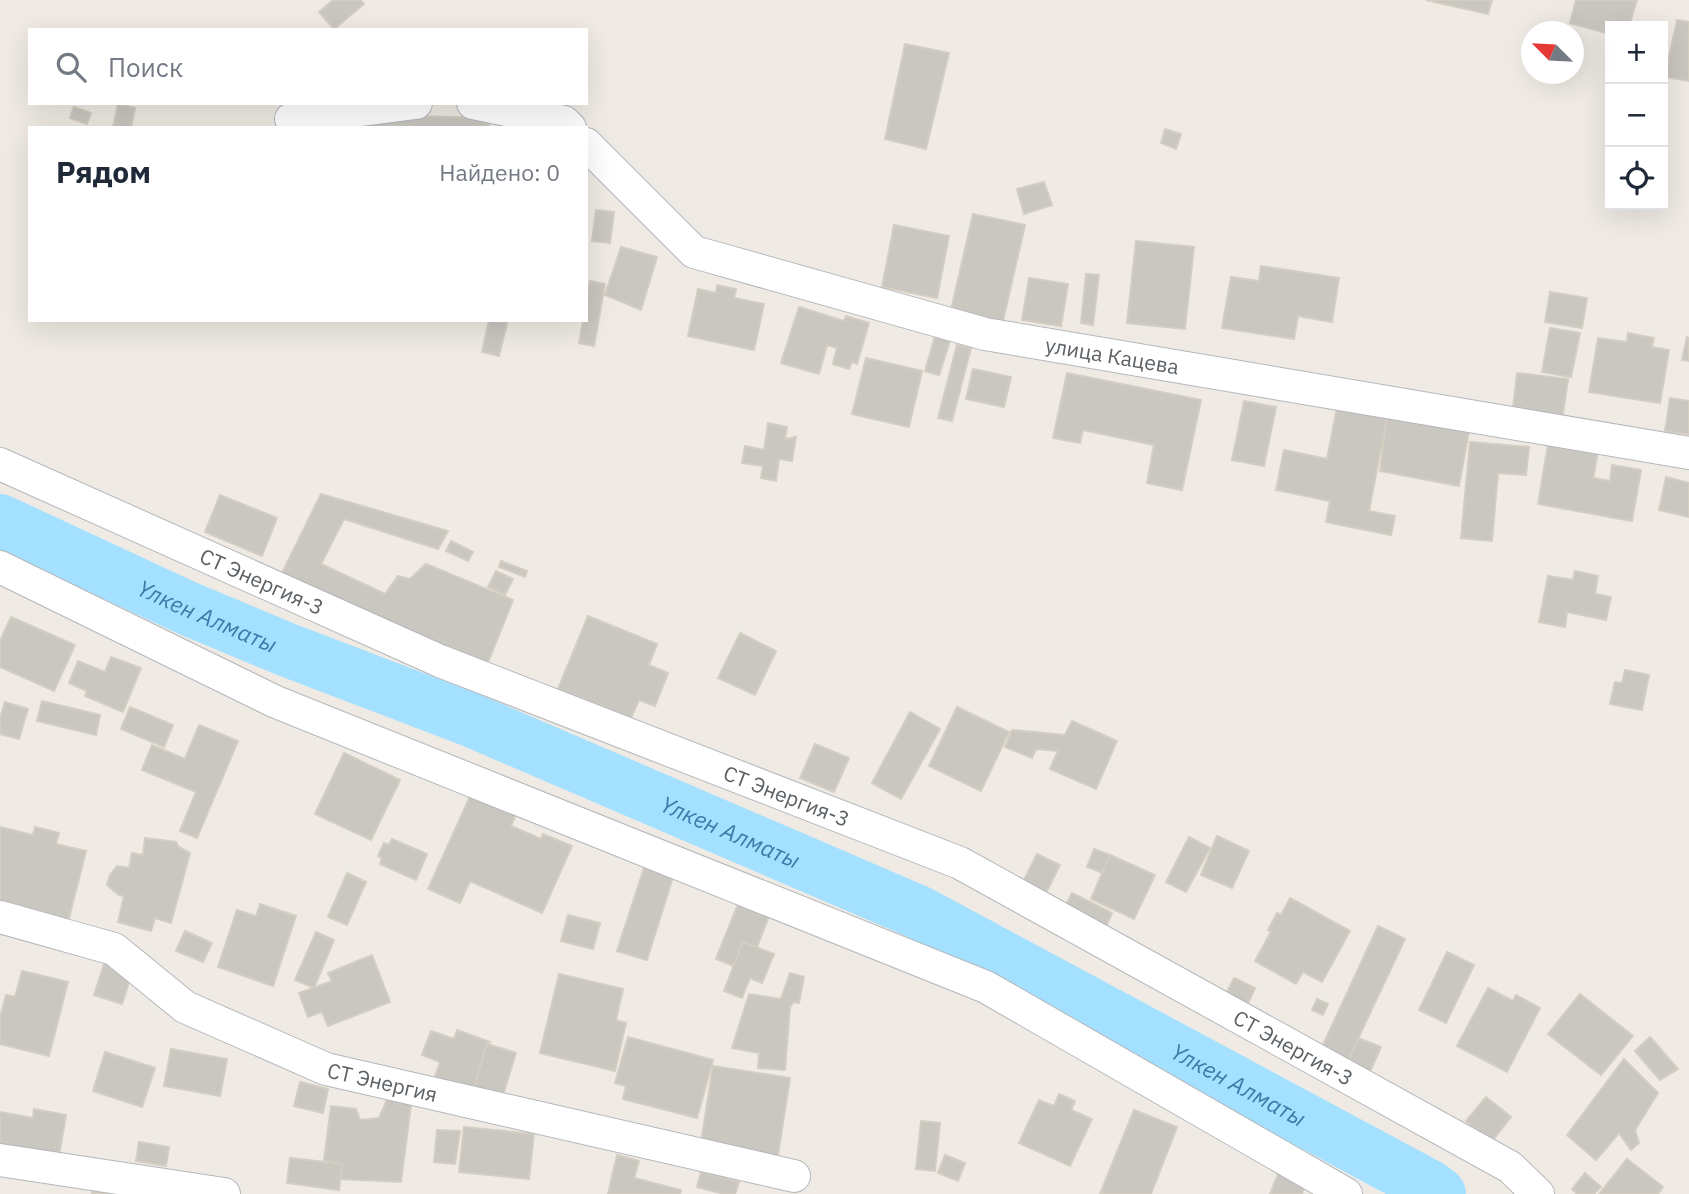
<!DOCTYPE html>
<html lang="ru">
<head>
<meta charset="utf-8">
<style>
	body { margin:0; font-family:"IBM Plex Sans",sans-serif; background:#f2f2f3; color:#1f2937 }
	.controls { position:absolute; right:21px; top:21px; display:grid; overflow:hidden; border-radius:0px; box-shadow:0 7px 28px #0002 }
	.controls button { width:63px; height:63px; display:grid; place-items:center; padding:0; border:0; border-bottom:2px solid #e0e1e3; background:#fff; color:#1f2937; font:35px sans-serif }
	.compass { position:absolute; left:1521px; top:21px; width:63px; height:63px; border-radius:50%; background:#fff; box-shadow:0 7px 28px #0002; rotate:294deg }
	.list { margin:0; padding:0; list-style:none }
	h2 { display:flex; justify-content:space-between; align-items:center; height:91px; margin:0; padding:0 28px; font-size:30px }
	h2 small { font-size:23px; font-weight:400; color:#747a83 }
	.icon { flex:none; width:38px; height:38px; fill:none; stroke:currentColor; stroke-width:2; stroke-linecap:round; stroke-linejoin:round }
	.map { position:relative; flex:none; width:1689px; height:1194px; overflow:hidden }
	.search { position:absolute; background:#fff; box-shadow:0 7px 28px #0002; left:28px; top:28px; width:560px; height:77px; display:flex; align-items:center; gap:18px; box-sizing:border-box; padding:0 24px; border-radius:0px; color:#747a83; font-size:26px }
	.panel { position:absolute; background:#fff; box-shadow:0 7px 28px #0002; left:28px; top:126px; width:560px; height:196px; border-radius:0px }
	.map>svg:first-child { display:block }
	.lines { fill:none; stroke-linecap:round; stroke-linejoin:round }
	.river { stroke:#a4e0ff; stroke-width:54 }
	.building { fill:#cac6c0; stroke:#d3cdc2; stroke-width:2 }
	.minor-casing { stroke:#b5b7bb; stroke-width:34 }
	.minor { stroke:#fff; stroke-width:32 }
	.labels { text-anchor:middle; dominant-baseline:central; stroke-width:5; stroke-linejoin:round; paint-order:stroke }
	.street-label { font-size:21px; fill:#5c6165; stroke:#fff }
	.water-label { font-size:23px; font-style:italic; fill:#3d7ba9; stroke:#fff }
</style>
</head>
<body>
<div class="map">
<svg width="1689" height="1194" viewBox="0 0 1689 1194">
	<rect width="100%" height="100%" fill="#efebe4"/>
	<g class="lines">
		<!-- river -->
		<path class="river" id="s1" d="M 0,521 L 187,608 L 285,649 L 471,720 L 918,912 L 1430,1187 L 1439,1194"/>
	</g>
	<!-- building -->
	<g class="building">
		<path d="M 333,0 L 360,0 L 364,4 L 334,29 L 319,12 Z"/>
		<path d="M 1426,0 L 1492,0 L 1488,14 Z"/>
		<path d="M 1576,0 L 1637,0 L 1629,26 L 1610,26 L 1610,34 L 1570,23 Z"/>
		<path d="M 1677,20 L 1689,22 L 1689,81 L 1665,77 Z"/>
		<path d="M 905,44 L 949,53 L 926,149 L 885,139 Z"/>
		<path d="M 118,104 L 135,108 L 131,128 L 113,128 Z"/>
		<path d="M 74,107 L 91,113 L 87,124 L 70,118 Z"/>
		<path d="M 376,115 L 490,118 L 489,128 L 375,128 Z"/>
		<path d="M 1165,129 L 1181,134 L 1176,149 L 1161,143 Z"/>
		<path d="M 1044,182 L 1052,205 L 1024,214 L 1017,189 Z"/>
		<path d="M 596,210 L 614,212 L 610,243 L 592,241 Z"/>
		<path d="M 973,214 L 1025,225 L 1003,321 L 951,310 Z"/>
		<path d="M 894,225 L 949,236 L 937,298 L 882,287 Z"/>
		<path d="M 1136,241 L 1194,247 L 1185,329 L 1127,323 Z"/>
		<path d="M 621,247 L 657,257 L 641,310 L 605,295 Z"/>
		<path d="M 1261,266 L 1339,278 L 1332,322 L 1298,316 L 1294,339 L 1222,328 L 1231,277 L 1259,281 Z"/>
		<path d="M 1086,274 L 1099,275 L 1093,325 L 1081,323 Z"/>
		<path d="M 1029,278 L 1068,284 L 1061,326 L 1022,320 Z"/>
		<path d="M 590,281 L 605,284 L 594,346 L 579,343 L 583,320 L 586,320 L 586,303 Z"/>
		<path d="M 717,285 L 736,289 L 734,298 L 764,304 L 754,350 L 688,336 L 698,289 L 716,293 Z"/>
		<path d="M 1550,292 L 1587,298 L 1582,328 L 1545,322 Z"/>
		<path d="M 799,307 L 844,321 L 846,316 L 869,323 L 857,364 L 852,362 L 849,369 L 833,364 L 837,348 L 827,345 L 819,374 L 781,363 Z"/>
		<path d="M 489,320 L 507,323 L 499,356 L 482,352 Z"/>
		<path d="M 1550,328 L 1580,333 L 1571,377 L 1542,372 Z"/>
		<path d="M 1628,333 L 1654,338 L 1652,347 L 1669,350 L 1660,403 L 1589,392 L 1598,338 L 1627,342 Z"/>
		<path d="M 935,336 L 950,341 L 939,375 L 925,371 Z"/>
		<path d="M 1687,337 L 1689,338 L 1689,361 L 1682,360 Z"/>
		<path d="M 957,345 L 971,348 L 952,421 L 938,418 Z"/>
		<path d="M 866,358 L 922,371 L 909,427 L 852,414 Z"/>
		<path d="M 973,369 L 1011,377 L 1004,407 L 966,399 Z"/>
		<path d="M 1067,373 L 1201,400 L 1182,490 L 1147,483 L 1154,445 L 1083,430 L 1080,443 L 1053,438 Z"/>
		<path d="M 1517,373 L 1568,379 L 1563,414 L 1513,408 Z"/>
		<path d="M 1670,398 L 1689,401 L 1689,434 L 1665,431 Z"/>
		<path d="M 1244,401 L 1276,407 L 1264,466 L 1232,460 Z"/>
		<path d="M 1338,402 L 1388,412 L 1369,511 L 1395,516 L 1391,535 L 1326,522 L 1330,501 L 1276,490 L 1284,450 L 1327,459 Z"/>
		<path d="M 1387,416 L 1469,431 L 1459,486 L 1380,471 Z"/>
		<path d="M 768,423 L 787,427 L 785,439 L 796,437 L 792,461 L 779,459 L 776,481 L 761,478 L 763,466 L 742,463 L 745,446 L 764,450 Z"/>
		<path d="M 1549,438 L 1599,447 L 1593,478 L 1610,481 L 1612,465 L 1641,470 L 1632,521 L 1538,504 Z"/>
		<path d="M 1470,442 L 1529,447 L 1526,475 L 1498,473 L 1492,541 L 1461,538 Z"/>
		<path d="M 1666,477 L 1689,483 L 1689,517 L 1659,510 Z"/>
		<path d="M 321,494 L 448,531 L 438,549 L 344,519 L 321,564 L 385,594 L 398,576 L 410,579 L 426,564 L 513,600 L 487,665 L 278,581 Z"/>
		<path d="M 220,495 L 277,518 L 262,556 L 205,532 Z"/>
		<path d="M 451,541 L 473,552 L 468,561 L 446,551 Z"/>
		<path d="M 501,561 L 527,571 L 525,577 L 499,567 Z"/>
		<path d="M 496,571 L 513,579 L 505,595 L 488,587 Z"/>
		<path d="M 1575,571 L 1598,576 L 1595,594 L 1611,597 L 1606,620 L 1567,612 L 1565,627 L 1539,622 L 1548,576 L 1573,580 Z"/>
		<path d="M 588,616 L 657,644 L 649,665 L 668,673 L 655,706 L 639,700 L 631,718 L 558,689 Z"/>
		<path d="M 11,617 L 75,645 L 54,691 L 0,667 L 0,641 Z"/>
		<path d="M 740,633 L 776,651 L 755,695 L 718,678 Z"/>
		<path d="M 111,657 L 141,668 L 123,712 L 85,696 L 87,691 L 69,683 L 78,661 L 105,672 Z"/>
		<path d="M 1625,670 L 1649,675 L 1642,710 L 1610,704 L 1615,682 L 1622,683 Z"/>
		<path d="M 42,701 L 100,715 L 96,735 L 37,721 Z"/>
		<path d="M 5,702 L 28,709 L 19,739 L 0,734 L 0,718 Z"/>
		<path d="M 130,707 L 173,725 L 164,747 L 121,729 Z"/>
		<path d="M 957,707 L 1009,732 L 981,791 L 929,766 Z"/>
		<path d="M 910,712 L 940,729 L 901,799 L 872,783 Z"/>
		<path d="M 1072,721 L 1117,741 L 1096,789 L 1050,769 L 1058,751 L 1036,749 L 1032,758 L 1005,747 L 1012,730 L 1065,735 Z"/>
		<path d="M 199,725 L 238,741 L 197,838 L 180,831 L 196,792 L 142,770 L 152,745 L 185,759 Z"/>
		<path d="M 815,744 L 849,758 L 834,792 L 800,778 Z"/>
		<path d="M 344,753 L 400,780 L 371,840 L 315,814 Z"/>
		<path d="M 472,792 L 517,812 L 511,826 L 541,839 L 543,834 L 572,846 L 542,913 L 470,881 L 460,903 L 428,889 Z"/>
		<path d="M 0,827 L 33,835 L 35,827 L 59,833 L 56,844 L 86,851 L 67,926 L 0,909 Z"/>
		<path d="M 1217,836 L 1249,851 L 1232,888 L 1201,875 Z"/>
		<path d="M 1189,837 L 1210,848 L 1186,892 L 1166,882 Z"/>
		<path d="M 145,838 L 176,842 L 179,847 L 190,853 L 171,923 L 155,918 L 151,931 L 118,922 L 124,896 L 119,895 L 107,885 L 110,875 L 117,866 L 129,868 L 132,853 L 143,855 Z"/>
		<path d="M 392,839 L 427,854 L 416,880 L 380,864 L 382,858 L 378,856 L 384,843 L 389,845 Z"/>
		<path d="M 1094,849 L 1110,855 L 1103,873 L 1087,867 Z"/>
		<path d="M 1037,854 L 1060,865 L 1046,893 L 1023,882 Z"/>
		<path d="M 1110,855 L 1155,875 L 1134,919 L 1091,899 Z"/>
		<path d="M 644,868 L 673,877 L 647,960 L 617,951 Z"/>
		<path d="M 347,873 L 366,882 L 347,925 L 328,917 Z"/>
		<path d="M 1072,893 L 1112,913 L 1104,931 L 1063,911 Z"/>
		<path d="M 1290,898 L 1350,931 L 1322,982 L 1303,972 L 1296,984 L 1255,961 L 1271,932 L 1268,930 L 1277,913 L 1281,915 Z"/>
		<path d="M 740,899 L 771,911 L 757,947 L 743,942 L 734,966 L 716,959 Z"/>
		<path d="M 260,904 L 296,916 L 273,986 L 218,967 L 237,910 L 256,916 Z"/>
		<path d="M 568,915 L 600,923 L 593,949 L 561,941 Z"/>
		<path d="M 1378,926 L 1405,939 L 1348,1060 L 1322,1047 Z"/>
		<path d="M 185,931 L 212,943 L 203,962 L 176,951 Z"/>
		<path d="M 316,932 L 334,940 L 314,988 L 295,980 Z"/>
		<path d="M 743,942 L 774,954 L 762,983 L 750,978 L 742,998 L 724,991 Z"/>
		<path d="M 1447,952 L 1474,965 L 1446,1023 L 1419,1010 Z"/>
		<path d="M 372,955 L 390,1002 L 328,1026 L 322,1012 L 308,1017 L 299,993 L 332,981 L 328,973 Z"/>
		<path d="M 105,961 L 133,970 L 122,1004 L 94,995 Z"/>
		<path d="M 22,971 L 68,982 L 49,1056 L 0,1044 L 0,1018 L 6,995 L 15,997 Z"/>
		<path d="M 790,973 L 804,977 L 799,1003 L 794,1002 L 790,1007 L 785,1070 L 758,1068 L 759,1053 L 732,1048 L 749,994 L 781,999 Z"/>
		<path d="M 559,974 L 623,989 L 616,1020 L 626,1023 L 615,1071 L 540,1053 Z"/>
		<path d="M 1234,978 L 1255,988 L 1246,1008 L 1224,998 Z"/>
		<path d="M 1488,988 L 1513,1001 L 1516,995 L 1540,1008 L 1507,1072 L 1457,1046 Z"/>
		<path d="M 1580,994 L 1633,1036 L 1601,1075 L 1548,1034 Z"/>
		<path d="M 1317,999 L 1328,1004 L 1323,1015 L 1312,1010 Z"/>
		<path d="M 457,1030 L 490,1042 L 487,1044 L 472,1093 L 434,1079 L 440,1062 L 422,1055 L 431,1031 L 454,1039 Z"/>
		<path d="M 628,1037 L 713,1060 L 697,1118 L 623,1099 L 626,1086 L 615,1083 Z"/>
		<path d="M 1650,1037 L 1678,1069 L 1660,1080 L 1635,1051 Z"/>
		<path d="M 1358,1038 L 1381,1047 L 1370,1072 L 1348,1063 Z"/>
		<path d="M 487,1044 L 516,1053 L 500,1105 L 472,1093 Z"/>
		<path d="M 171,1049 L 227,1059 L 220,1096 L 164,1086 Z"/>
		<path d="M 105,1052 L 155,1068 L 142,1107 L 93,1091 Z"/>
		<path d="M 1624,1059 L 1658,1093 L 1635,1130 L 1639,1143 L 1631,1150 L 1619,1133 L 1596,1160 L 1567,1135 Z"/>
		<path d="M 713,1066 L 790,1078 L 777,1161 L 700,1149 Z"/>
		<path d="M 300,1082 L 328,1089 L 323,1113 L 294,1106 Z"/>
		<path d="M 1059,1094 L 1075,1101 L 1071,1110 L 1092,1119 L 1070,1166 L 1019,1143 L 1039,1100 L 1054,1106 Z"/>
		<path d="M 389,1095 L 411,1105 L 401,1182 L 340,1179 L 342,1164 L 324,1160 L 331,1106 L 356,1109 L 360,1120 L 379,1118 Z"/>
		<path d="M 1486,1097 L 1511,1117 L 1492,1141 L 1466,1121 Z"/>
		<path d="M 34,1109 L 66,1115 L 59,1156 L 0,1146 L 0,1112 L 33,1118 Z"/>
		<path d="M 1134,1110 L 1177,1127 L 1151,1194 L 1100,1194 Z"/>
		<path d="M 921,1121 L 940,1123 L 935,1171 L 916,1169 Z"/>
		<path d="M 464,1127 L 534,1134 L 529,1179 L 459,1172 Z"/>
		<path d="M 437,1130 L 460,1131 L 455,1164 L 434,1162 Z"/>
		<path d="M 139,1142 L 169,1147 L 166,1166 L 136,1161 Z"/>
		<path d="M 617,1155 L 639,1161 L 634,1178 L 681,1190 L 680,1194 L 608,1194 Z"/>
		<path d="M 945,1155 L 965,1163 L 958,1181 L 938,1173 Z"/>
		<path d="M 290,1158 L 342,1164 L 339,1190 L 287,1183 Z"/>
		<path d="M 1627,1159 L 1663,1187 L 1658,1194 L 1599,1194 Z"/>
		<path d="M 701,1172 L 739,1182 L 735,1194 L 724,1194 L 697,1187 Z"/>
		<path d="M 1279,1172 L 1305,1186 L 1302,1194 L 1270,1194 Z"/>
		<path d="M 1585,1173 L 1601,1187 L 1594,1194 L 1577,1194 L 1572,1189 Z"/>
		<path d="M 93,1189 L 118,1194 L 92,1194 Z"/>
	</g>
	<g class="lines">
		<defs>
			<g id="minor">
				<path d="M 473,103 L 564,122 L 570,128"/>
				<path d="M 291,119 L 416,103"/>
				<path id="s2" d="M 586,144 L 694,252 L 985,334 L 1689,453"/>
				<path id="s3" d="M 0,464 L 440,661 L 960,863 L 1510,1167 L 1538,1194"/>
				<path d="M 0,567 L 276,702 L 986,987 L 1346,1194"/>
				<path id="s4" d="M 0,917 L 114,949 L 185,1007 L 326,1069 L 794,1176"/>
				<path d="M 0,1160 L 224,1194"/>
			</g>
		</defs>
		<!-- minor casing -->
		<use href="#minor" class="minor-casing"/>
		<!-- minor -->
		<use href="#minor" class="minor"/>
	</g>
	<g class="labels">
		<!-- street labels -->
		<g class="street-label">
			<text stroke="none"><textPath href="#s2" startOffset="584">улица Кацева</textPath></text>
			<text stroke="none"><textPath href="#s3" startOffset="287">СТ Энергия-3</textPath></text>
			<text stroke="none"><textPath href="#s3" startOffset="854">СТ Энергия-3</textPath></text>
			<text stroke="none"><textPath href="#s3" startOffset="1421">СТ Энергия-3</textPath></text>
			<text stroke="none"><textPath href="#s4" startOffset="422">СТ Энергия</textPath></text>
		</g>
		<!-- water labels -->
		<g class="water-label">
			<text stroke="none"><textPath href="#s1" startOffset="228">Үлкен Алматы</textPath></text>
			<text stroke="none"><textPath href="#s1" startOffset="794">Үлкен Алматы</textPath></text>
			<text stroke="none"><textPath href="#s1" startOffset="1362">Үлкен Алматы</textPath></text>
		</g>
	</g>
</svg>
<div class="controls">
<button>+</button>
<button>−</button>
<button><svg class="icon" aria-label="locate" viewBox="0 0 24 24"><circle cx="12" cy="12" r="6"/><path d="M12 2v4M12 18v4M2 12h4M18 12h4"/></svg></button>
</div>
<svg class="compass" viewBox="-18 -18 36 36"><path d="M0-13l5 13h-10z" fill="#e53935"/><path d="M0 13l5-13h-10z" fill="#747a83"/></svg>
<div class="search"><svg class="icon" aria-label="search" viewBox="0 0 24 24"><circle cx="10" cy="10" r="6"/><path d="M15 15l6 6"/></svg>Поиск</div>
<section class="panel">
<h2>Рядом<small>Найдено: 0</small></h2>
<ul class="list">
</ul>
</section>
</div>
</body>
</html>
